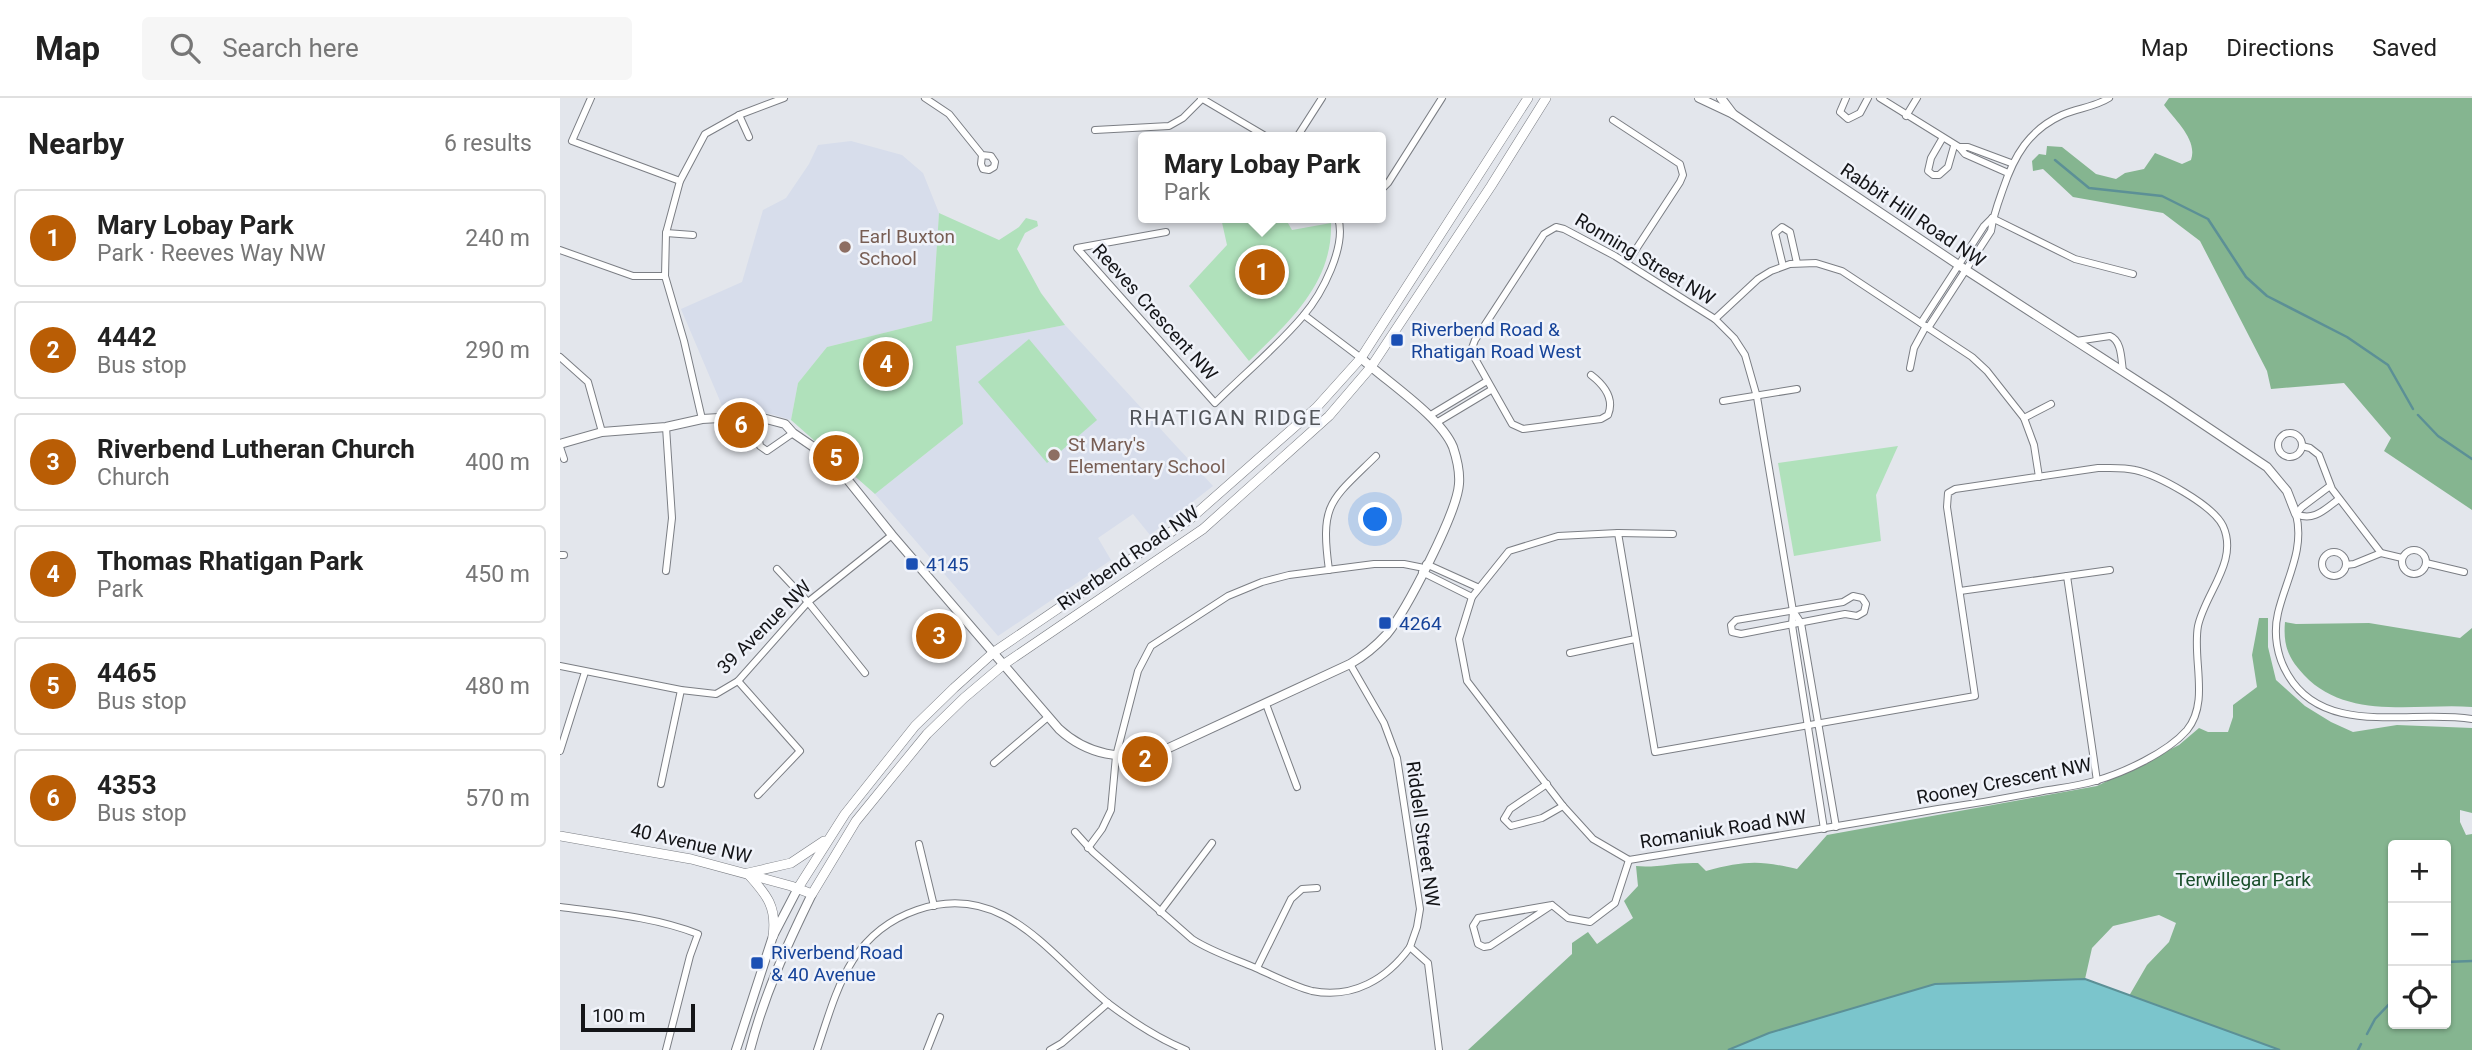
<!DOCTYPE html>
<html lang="en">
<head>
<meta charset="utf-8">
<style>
	body { margin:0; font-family:Roboto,sans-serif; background:#f6f6f6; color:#222 }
	.controls { position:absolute; right:21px; bottom:21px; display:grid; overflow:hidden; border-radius:7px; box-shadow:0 2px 5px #0004 }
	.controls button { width:63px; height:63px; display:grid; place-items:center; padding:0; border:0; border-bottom:2px solid #e0e0e0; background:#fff; color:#222; font:35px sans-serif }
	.scale { position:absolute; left:21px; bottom:18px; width:114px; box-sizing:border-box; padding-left:7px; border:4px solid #141518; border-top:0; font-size:19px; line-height:24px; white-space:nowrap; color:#141518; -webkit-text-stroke:5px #f0f3fa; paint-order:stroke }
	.you { position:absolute; left:816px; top:422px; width:24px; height:24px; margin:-18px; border:5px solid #fff; border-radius:50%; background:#1a73e8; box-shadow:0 0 0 10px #1a73e833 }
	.badge { display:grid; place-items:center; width:46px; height:46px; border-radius:50%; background:#b95d05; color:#fff; font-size:23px; font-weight:700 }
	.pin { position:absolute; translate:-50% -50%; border:4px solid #fff; box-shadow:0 2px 7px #0006 }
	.popup { position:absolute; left:578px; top:34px; width:248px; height:91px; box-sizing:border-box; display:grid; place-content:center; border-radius:7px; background:#fff; filter:drop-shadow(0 2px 5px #0005); font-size:23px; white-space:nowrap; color:#767676 }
	.popup b { font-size:26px; color:#222 }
	.popup::after { content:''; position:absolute; left:50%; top:100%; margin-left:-14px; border:14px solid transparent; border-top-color:#fff }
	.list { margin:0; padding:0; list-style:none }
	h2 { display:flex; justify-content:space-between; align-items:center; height:91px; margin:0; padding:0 28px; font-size:30px }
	h2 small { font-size:23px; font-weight:400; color:#767676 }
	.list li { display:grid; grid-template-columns:46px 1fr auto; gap:21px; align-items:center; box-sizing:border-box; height:98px; margin:0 14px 14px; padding:0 14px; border:2px solid #e0e0e0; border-radius:7px }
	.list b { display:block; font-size:26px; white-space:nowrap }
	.list p { margin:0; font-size:23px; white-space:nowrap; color:#767676 }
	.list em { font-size:23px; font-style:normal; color:#767676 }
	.icon { flex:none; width:38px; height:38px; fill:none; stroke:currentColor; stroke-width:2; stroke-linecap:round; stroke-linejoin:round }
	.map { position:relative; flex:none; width:1912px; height:952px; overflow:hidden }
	header { display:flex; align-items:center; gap:42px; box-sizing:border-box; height:98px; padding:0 35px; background:#fff; border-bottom:2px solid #e0e0e0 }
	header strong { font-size:33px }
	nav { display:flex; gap:38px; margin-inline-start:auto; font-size:24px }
	.search { width:490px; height:63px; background:#f6f6f6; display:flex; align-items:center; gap:18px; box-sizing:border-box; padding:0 24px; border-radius:7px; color:#767676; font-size:26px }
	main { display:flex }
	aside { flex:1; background:#fff }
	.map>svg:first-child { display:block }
	.built { fill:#d7ddeb }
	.green { fill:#b0e1bb }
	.forest { fill:#85b590; fill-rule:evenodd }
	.water { fill:#7bc5cc; stroke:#5c9096; stroke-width:2 }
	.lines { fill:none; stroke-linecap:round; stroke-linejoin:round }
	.stream { stroke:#5c9096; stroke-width:2.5 }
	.minor-casing { stroke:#7b7e84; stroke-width:8 }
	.tertiary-casing { stroke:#7b7e84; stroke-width:10 }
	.secondary-casing { stroke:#7b7e84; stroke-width:10 }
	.minor { stroke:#fff; stroke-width:6 }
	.tertiary { stroke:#fff; stroke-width:8 }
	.secondary { stroke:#fff; stroke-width:9 }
	.education-dot { fill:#8d6e63; stroke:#f0f3fa; stroke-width:2.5 }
	.transit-dot { fill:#1a4fb4; stroke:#f0f3fa; stroke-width:2.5 }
	.labels { text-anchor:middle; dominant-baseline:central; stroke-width:5; stroke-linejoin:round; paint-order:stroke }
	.street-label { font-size:19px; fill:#141518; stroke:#f0f3fa }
	.education-label { font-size:19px; fill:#785e54; stroke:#f0f3fa; text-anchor:start }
	.transit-label { font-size:19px; fill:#164399; stroke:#f0f3fa; text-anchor:start }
	.park-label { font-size:19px; fill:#194e2a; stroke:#f0f3fa }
	.neighbourhood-label { font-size:21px; letter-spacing:2px; fill:#52555a; stroke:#f0f3fa }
</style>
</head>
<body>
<header>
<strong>Map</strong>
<div class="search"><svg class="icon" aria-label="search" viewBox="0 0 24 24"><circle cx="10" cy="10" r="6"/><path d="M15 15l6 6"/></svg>Search here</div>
<nav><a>Map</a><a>Directions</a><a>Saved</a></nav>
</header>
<main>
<aside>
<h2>Nearby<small>6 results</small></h2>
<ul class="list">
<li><span class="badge">1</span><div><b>Mary Lobay Park</b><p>Park · Reeves Way NW</p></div><em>240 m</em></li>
<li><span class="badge">2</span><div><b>4442</b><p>Bus stop</p></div><em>290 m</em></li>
<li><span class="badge">3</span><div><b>Riverbend Lutheran Church</b><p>Church</p></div><em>400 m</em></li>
<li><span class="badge">4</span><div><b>Thomas Rhatigan Park</b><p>Park</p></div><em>450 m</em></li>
<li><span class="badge">5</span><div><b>4465</b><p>Bus stop</p></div><em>480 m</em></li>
<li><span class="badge">6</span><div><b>4353</b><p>Bus stop</p></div><em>570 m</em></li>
</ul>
</aside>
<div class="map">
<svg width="1912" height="952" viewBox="0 0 1912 952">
	<rect width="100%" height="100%" fill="#e3e6ec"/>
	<!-- built -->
	<g class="built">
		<path d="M 291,43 L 342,57 L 363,75 L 379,115 L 372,223 L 267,249 L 238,285 L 231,322 L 200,313 L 163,310 L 121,211 L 182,184 L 203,112 L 226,100 L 249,66 L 258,47 Z"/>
		<path d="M 505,227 L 653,388 L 590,437 L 573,416 L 538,440 L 551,462 L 438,538 L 315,396 L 403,326 L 396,248 Z"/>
	</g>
	<!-- green -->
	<g class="green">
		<path d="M 379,115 L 439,142 L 459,129 L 466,120 L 477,123 L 478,128 L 465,135 L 457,151 L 481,195 L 505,227 L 396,248 L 403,326 L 315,396 L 231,322 L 238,285 L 267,249 L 372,223 Z"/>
		<path d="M 661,120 L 725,120 L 732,132 L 771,125 C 773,185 729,224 689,263 L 629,188 L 667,147 Z"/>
		<path d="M 469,241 L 537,322 L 487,365 L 418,284 Z"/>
		<path d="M 1338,348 L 1316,397 L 1321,443 L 1234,458 L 1218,365 Z"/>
	</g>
	<!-- forest -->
	<g class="forest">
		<path d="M 1609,0 L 1912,0 L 1912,412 L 1824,353 L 1831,340 L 1784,285 L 1711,291 L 1707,273 L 1640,143 L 1603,115 L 1513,99 L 1483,71 L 1473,73 L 1472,63 L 1479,56 L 1486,57 L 1487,48 L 1502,49 L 1536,76 L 1556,81 L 1565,75 L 1584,71 L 1595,55 L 1622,66 L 1631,62 C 1638,42 1615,22 1604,7 Z"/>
		<path d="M 1699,520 L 1708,520 L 1708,549 L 1716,582 L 1745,608 L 1771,624 L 1793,634 L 1837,627 L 1912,630 L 1912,715 L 1900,712 L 1900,724 L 1906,737 L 1912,736 L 1912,952 L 1720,952 L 1569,898 L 1587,867 L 1609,844 L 1616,825 L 1599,817 L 1553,828 L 1532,850 L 1525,881 L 1375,886 L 1209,935 L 1168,952 L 908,952 L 1012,856 L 1012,845 L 1028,834 L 1037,846 L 1073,820 L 1064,803 L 1078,788 L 1076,768 C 1097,770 1117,764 1138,765 L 1146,773 C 1184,763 1199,762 1237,771 L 1267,737 L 1537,688 L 1619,647 L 1639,630 L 1648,634 L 1668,634 L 1673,619 L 1673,607 L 1697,589 L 1692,557 ZM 1833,747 L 1886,747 L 1886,926 L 1833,926 Z"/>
		<path d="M 1725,524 L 1736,526 L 1809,525 L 1900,540 L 1912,530 L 1912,609 C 1856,605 1787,623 1744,577 C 1728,560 1723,547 1725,524 Z"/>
	</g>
	<!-- water -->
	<path class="water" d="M 1525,881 L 1720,952 L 1168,952 L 1209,935 L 1375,886 Z"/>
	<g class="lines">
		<!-- stream -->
		<g class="stream">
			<path d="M 1495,62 L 1529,90 L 1602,98 L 1648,121 L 1686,179 L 1707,198 L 1787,239 L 1828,267 L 1853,311"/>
			<path d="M 1858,317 L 1878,338 L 1912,361"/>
			<path d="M 1886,864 L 1912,863"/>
			<path d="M 1807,936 L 1815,921 L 1833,902"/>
			<path d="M 1798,952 L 1801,946"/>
		</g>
		<defs>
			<g id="minor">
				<path d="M 31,0 L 12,43 L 120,83"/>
				<path d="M 365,0 L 389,16 L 422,57 L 421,66 L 423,71 L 429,72 L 434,69 L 435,64 L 431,58 L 422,57"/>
				<path d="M 641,0 L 707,39"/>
				<path d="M 1286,0 L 1280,14 L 1288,21 L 1300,15 L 1308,0"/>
				<path d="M 1320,0 L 1399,49 L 1405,56 L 1448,75"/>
				<path d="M 179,17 L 189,39"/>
				<path d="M 1346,18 L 1357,0"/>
				<path d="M 1053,22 L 1120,66 L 1123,77 L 1120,84 L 1067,165"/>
				<path d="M 535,32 L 609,28 L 623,20 L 642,1"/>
				<path d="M 737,39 L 762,0"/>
				<path d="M 1382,41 L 1371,60 L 1368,73 L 1373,77 L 1379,77 L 1388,69 L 1394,48"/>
				<path d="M 1399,49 L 1408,49 L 1451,65"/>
				<path d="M 821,92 L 828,85 L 882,0"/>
				<path d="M 1432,120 L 1515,161 L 1573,176"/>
				<path d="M 606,134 L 517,150 L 655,305 C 684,276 717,249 743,218 C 762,196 787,148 778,120"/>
				<path d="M 106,135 L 133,137"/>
				<path d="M 0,152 L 73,178 L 105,178"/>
				<path d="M 1223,168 L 1215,135 L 1222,129 L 1230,134 L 1237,165"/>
				<path d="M 744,217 L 801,260"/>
				<path d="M 1155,221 L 1198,181 L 1211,173 L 1230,166 L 1256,165 L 1282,173 L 1412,259 L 1427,273 L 1464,320 L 1474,347 L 1479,379"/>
				<path d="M 1361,225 L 1424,128 L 1432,120"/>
				<path d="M 1368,230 L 1431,133 C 1433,118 1438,105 1443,91 C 1454,58 1469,32 1502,17 C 1518,10 1535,9 1549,0"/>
				<path d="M 1516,243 L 1550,238 C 1562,243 1561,261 1563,273"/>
				<path d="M 0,259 L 28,284 L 42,334"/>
				<path d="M 1350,270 L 1354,250 L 1366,228"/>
				<path d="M 1031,277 C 1044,287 1055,300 1048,317 L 1041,321 L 963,331 L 952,326 L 913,257 L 912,250 L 915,242 L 984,136 L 996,129 L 1004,131 L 1055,158 L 1155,221 L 1174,240 L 1185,257 L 1197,299 L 1233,513 L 1232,527 L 1264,731"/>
				<path d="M 1163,303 L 1237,291"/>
				<path d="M 195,318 L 200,348 L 207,353 L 233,335"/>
				<path d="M 869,318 L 927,283"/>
				<path d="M 1464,320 L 1491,306"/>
				<path d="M 142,321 L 124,243 L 105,178 L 106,135 L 120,83 L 145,36 L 179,17 L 224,0"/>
				<path d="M 876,325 L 931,292"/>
				<circle cx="1730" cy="347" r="12"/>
				<path d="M 1742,348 L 1750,350 L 1759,357 L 1772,391 L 1821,455 L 1842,460"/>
				<path d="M 0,349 L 4,361"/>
				<path d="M 1538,370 C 1551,370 1563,369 1575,372 C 1598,377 1653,407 1663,428 C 1679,463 1645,495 1638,528 C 1632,561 1650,604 1627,632 C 1607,655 1563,675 1535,683 C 1518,688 1500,690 1483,693 C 1448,700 1413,706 1378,711 C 1275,729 1172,745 1069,762 L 1033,741 L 1003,708 L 907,583 L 899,541 L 912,499 L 949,453 L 998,438 L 1058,435 L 1095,654 L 1415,598 L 1387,409 L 1388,395 L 1395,391 Z"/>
				<path d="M 1736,416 C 1745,452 1726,481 1718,515 C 1713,536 1717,559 1728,577 C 1765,640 1852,611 1912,621"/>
				<path d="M 1736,416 C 1754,424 1765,411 1779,401"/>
				<path d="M 1736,416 L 1742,409 L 1770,388"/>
				<path d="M 1058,435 L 1113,436"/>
				<circle cx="1854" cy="464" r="12"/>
				<circle cx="1774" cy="466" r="12"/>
				<path d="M 0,457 L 4,457"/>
				<path d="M 1866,465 L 1904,474"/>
				<path d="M 866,466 L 917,489"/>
				<path d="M 1786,467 L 1794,466 L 1821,455"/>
				<path d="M 217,471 L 248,504 L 305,575"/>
				<path d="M 769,472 C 760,405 770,403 816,358"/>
				<path d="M 106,473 L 112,420 L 106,329"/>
				<path d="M 862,474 L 912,499"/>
				<path d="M 1507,478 L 1550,472"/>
				<path d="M 1400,493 L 1507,478 L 1537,683"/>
				<path d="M 1293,498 L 1302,500 L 1306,506 L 1304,514 L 1297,518 L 1285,516 L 1181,536 L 1172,534 L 1171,527 L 1176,522 L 1283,504 Z"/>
				<path d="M 1233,513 L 1241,525 L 1276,729"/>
				<path d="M 1010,555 L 1075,541"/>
				<path d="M 790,566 L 824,625 L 837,660 L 860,811 L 857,829 L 850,849 L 868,865 L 879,952"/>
				<path d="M 0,568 L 121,592 L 156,596 L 178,583 L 248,504 L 332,437"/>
				<path d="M 178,583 L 240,653 L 198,697"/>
				<path d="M 706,606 L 737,689"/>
				<path d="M 0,653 L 25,574"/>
				<path d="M 434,665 L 488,619"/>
				<path d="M 101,686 L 121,592"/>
				<path d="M 987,686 L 950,711 L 944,721 L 951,728 L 982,720 L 1003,708"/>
				<path d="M 515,734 L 533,754 L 632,841 C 652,854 675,861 696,870 C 714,878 733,888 752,893 C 793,901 827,881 850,849"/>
				<path d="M 359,746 L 374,808"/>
				<path d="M 528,750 L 542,731 L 551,712 L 556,658 L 578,573 L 591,548 L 668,498 L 702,484 L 729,477 L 814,466 L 844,466 L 864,470"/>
				<path d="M 992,807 L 930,848 L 924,849 L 918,846 L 913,828 L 918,820 L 992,807 L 1008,820 L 1030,824 L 1055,805 L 1069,762"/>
				<path d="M 0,809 C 46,815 95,819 138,836 L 130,858 L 106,952"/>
				<path d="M 600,814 L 652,745"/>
				<path d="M 697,870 L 731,801 L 742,791 L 757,790"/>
				<path d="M 257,952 C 277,892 290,835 357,812 C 444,782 490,858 549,906 C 574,925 597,940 626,952"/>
				<path d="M 367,952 L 380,919"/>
				<path d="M 490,952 L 502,945 L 548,905"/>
			</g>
			<g id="tertiary">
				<path d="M 1139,0 L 1173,16 L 1406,172 L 1604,300 L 1707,369 L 1727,393 L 1736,416"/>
				<path d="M 1161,0 L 1173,16"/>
				<path d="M 0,346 L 42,334 L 106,329 L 142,321 L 195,318 L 225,326 L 233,335 L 271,361 L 332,437 L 499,631 C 527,657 563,663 600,654 L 790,566 C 804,558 816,548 827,536 C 846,513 897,415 899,386 C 900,374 897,361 893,349 C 880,318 827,284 801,260"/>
				<path d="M 176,952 L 213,838 L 238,790"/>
				<path d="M 190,952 C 204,897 227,847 252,796"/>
			</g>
			<g id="secondary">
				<path d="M 0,738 L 131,761 L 231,788 L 252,796 L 296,723 L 367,636 L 404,600 L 443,567 L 643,431 L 769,318 L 811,269 L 931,88 L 986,0"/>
				<path d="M 188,775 L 231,765 L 264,743"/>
				<path d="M 188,776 C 207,797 217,809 213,838"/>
				<path d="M 238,790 L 285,716 L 355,628 L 394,590 L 434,554 L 630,421 L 756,310 L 801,260 L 968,0"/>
			</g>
		</defs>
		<!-- minor casing -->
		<use href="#minor" class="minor-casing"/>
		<!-- tertiary casing -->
		<use href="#tertiary" class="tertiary-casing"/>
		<!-- secondary casing -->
		<use href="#secondary" class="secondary-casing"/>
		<!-- minor -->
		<use href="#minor" class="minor"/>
		<!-- tertiary -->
		<use href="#tertiary" class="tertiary"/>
		<!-- secondary -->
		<use href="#secondary" class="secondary"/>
	</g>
	<!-- markers -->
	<g class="education-dot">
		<circle cx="285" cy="149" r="7"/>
		<circle cx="494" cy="357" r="7"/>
	</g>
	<g class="transit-dot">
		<rect x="830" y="235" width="14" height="14" rx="3.5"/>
		<rect x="345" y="459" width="14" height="14" rx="3.5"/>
		<rect x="818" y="518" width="14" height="14" rx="3.5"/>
		<rect x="190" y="858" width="14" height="14" rx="3.5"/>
	</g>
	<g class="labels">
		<!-- street labels -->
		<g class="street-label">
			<text transform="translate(1353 117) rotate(34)">Rabbit Hill Road NW</text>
			<text transform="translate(1085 161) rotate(31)">Ronning Street NW</text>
			<text transform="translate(595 214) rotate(48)">Reeves Crescent NW</text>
			<text transform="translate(568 460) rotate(-35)">Riverbend Road NW</text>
			<text transform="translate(204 529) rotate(-45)">39 Avenue NW</text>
			<text transform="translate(1444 683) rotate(-11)">Rooney Crescent NW</text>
			<text transform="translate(1163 731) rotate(-9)">Romaniuk Road NW</text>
			<text transform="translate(863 736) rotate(82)">Riddell Street NW</text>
			<text transform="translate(131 745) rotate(13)">40 Avenue NW</text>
		</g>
		<!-- education labels -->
		<g class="education-label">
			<text x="299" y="138">Earl Buxton<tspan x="299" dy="22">School</tspan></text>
			<text x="508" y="346">St Mary's<tspan x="508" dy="22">Elementary School</tspan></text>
		</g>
		<!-- transit labels -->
		<g class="transit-label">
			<text x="851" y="231">Riverbend Road &amp;<tspan x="851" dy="22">Rhatigan Road West</tspan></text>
			<text x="366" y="466">4145</text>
			<text x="839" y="525">4264</text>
			<text x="211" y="854">Riverbend Road<tspan x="211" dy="22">&amp; 40 Avenue</tspan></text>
		</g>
		<!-- park labels -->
		<g class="park-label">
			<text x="1683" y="781">Terwillegar Park</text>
		</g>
		<!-- neighbourhood labels -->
		<g class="neighbourhood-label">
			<text x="666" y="320">RHATIGAN RIDGE</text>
		</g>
	</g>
</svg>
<div class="controls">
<button>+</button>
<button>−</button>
<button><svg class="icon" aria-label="locate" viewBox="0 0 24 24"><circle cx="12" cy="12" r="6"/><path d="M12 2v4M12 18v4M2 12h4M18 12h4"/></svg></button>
</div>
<div class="scale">100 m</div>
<div class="you"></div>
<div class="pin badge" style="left:702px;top:174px">1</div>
<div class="popup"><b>Mary Lobay Park</b>Park</div>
<div class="pin badge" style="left:585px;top:661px">2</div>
<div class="pin badge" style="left:379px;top:538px">3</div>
<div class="pin badge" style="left:326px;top:266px">4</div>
<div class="pin badge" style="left:276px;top:360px">5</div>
<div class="pin badge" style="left:181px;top:327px">6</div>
</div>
</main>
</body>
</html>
